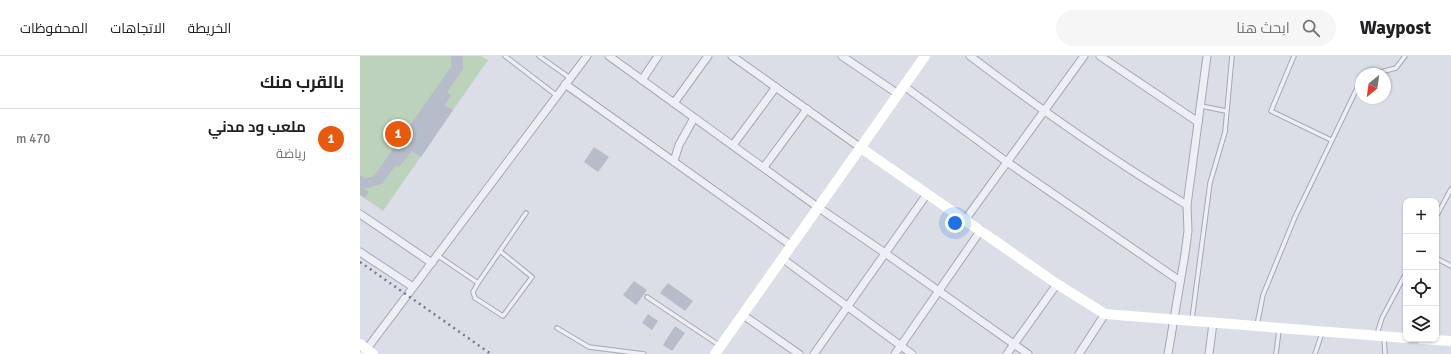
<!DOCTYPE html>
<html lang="ar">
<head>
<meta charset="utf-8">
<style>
	body { margin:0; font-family:Signika,Cairo,sans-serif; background:#f6f6f6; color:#202124; direction:rtl }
	.controls { position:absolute; right:12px; bottom:12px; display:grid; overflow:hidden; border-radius:8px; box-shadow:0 1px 3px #0004 }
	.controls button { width:36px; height:36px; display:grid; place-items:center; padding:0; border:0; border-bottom:1px solid #e0e0e0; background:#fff; color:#202124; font:20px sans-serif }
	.compass { position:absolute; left:995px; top:12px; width:36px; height:36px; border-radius:50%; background:#fff; box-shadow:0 1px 3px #0004; rotate:209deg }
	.you { position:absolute; left:595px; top:167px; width:14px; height:14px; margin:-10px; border:3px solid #fff; border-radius:50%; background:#1a73e8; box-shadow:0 0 0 6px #1a73e833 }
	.badge { display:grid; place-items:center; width:26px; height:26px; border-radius:50%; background:#ea580c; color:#fff; font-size:13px; font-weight:700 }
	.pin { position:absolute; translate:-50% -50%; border:2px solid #fff; box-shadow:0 1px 4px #0006 }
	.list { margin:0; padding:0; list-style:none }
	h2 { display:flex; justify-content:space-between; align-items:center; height:52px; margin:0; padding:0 16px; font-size:17px }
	h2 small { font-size:13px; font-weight:400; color:#757577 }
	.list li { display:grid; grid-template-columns:26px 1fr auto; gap:12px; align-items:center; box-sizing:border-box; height:60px; padding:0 16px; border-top:1px solid #e0e0e0 }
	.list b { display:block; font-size:15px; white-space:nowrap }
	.list p { margin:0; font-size:13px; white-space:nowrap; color:#757577 }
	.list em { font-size:13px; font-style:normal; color:#757577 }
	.icon { flex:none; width:22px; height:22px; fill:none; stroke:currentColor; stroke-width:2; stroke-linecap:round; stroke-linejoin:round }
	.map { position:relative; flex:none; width:1091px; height:298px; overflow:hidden; direction:ltr }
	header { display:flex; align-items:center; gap:24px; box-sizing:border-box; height:56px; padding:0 20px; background:#fff; border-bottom:1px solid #e0e0e0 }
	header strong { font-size:19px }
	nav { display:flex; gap:22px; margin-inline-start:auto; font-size:14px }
	.search { width:280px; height:36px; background:#f6f6f6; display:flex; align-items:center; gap:10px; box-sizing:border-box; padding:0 14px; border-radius:22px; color:#757577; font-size:15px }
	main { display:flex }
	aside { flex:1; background:#fff }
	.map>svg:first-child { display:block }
	.park { fill:#bdd2bb }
	.building { fill:#b7bcca }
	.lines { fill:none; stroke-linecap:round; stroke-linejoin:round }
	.lane-casing { stroke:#a4a8b4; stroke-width:5.5 }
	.street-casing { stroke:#a4a8b4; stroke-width:9 }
	.lane { stroke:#eeeff5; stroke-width:3.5 }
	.street { stroke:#eeeff5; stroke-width:7 }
	.secondary { stroke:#fff; stroke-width:10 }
	.rail { stroke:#737a92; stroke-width:2.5; stroke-dasharray:2 4; stroke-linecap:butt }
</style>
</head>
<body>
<header>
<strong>Waypost</strong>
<div class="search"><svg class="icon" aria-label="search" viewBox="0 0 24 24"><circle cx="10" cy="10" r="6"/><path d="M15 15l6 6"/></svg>ابحث هنا</div>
<nav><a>الخريطة</a><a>الاتجاهات</a><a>المحفوظات</a></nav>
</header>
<main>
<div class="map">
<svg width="1091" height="298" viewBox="0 0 1091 298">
	<rect width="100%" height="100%" fill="#dbdee7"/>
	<!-- park -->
	<path class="park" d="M 0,0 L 121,0 L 128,4 L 23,155 L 0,139 Z"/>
	<!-- building -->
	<g class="building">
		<path d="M 91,0 L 103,0 L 103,13 L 87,36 L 91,39 L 85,49 L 93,54 L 61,101 L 52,95 L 39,111 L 36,109 L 22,128 L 4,133 L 9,136 L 5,142 L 0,139 L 0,119 L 5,122 L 14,120 L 91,11 Z"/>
		<path d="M 234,91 L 249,101 L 238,116 L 224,106 Z"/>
		<path d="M 274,225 L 287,234 L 276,249 L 263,239 Z"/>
		<path d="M 308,227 L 333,245 L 325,255 L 300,237 Z"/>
		<path d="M 288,258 L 298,265 L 292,274 L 282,267 Z"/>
		<path d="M 315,270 L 325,277 L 312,295 L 303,289 Z"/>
	</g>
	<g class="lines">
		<defs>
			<g id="lane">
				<path d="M 145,0 L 196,39"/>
				<path d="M 179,0 L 210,22"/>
				<path d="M 934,0 L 911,55 L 971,84"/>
				<path d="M 1013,18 L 1036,12 L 1045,0"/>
				<path d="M 841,50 L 866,55"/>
				<path d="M 1076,161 L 1091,133"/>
				<path d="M 140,195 L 172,221 L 143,260 L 115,242 L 113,236 L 118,227 L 166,157"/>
				<path d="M 77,199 L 118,227"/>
				<path d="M 1076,202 L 1091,210"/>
				<path d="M 287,241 L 359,289"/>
				<path d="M 832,263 L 850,127 L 865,76 L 872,0"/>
				<path d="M 897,269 L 903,239 L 935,161 L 1001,24"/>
				<path d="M 197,272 L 229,291 L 284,298"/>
				<path d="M 1017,278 L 1022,262 L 1046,217"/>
				<path d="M 1024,281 L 1025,298"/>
				<path d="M 916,298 L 919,274"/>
				<path d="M 955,298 L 962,277"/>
			</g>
			<g id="street">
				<path d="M 249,0 L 459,152 L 525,197 L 668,298"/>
				<path d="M 372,0 L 501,92"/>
				<path d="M 482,0 L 538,38"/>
				<path d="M 610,0 C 680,53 752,104 827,149"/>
				<path d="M 740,0 L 838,66"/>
				<path d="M 282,24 L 298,0"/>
				<path d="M 205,28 L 432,190"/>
				<path d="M 544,30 L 647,106 L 820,225"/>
				<path d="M 314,47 L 348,0"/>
				<path d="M 373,89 L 416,31"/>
				<path d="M 314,105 L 319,89 L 334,62"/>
				<path d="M 404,111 L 447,53"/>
				<path d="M 0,158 L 72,207"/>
				<path d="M 605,164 L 724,0"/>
				<path d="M 0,196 L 53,231"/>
				<path d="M 423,203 L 552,298"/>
				<path d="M 383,259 L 439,298"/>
				<path d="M 3,298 L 227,0"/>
				<path d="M 454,298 L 567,138"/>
				<path d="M 535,298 L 621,174"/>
				<path d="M 647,298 L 697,228"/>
				<path d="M 719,298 L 745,258"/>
				<path d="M 808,298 L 825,198 L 828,175 L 827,149 L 847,0"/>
				<path d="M 849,298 L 853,267"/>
			</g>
		</defs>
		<!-- lane casing -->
		<use href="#lane" class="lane-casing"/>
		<!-- street casing -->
		<use href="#street" class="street-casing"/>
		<!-- lane -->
		<use href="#lane" class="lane"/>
		<!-- street -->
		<use href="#street" class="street"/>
		<!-- secondary -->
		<g class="secondary">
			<path d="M 501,92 L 697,228 L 745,258 L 1046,282"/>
			<path d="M 1061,283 L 1091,285"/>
			<path d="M 0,288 L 13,298"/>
			<path d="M 355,298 L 565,0"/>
		</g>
		<!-- rail -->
		<path class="rail" d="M 0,206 L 131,298"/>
	</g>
</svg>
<div class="controls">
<button>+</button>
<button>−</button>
<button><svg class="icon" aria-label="locate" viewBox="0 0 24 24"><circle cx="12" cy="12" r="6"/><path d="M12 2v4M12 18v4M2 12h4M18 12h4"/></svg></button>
<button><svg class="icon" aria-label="layers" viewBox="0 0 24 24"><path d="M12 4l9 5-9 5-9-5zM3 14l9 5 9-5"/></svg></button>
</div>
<svg class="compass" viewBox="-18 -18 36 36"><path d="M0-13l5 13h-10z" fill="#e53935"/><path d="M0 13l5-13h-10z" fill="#757577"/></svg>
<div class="you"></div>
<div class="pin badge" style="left:38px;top:78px">1</div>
</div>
<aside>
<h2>بالقرب منك<small></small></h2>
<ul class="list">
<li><span class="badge">1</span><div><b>ملعب ود مدني</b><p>رياضة</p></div><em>470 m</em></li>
</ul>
</aside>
</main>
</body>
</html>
